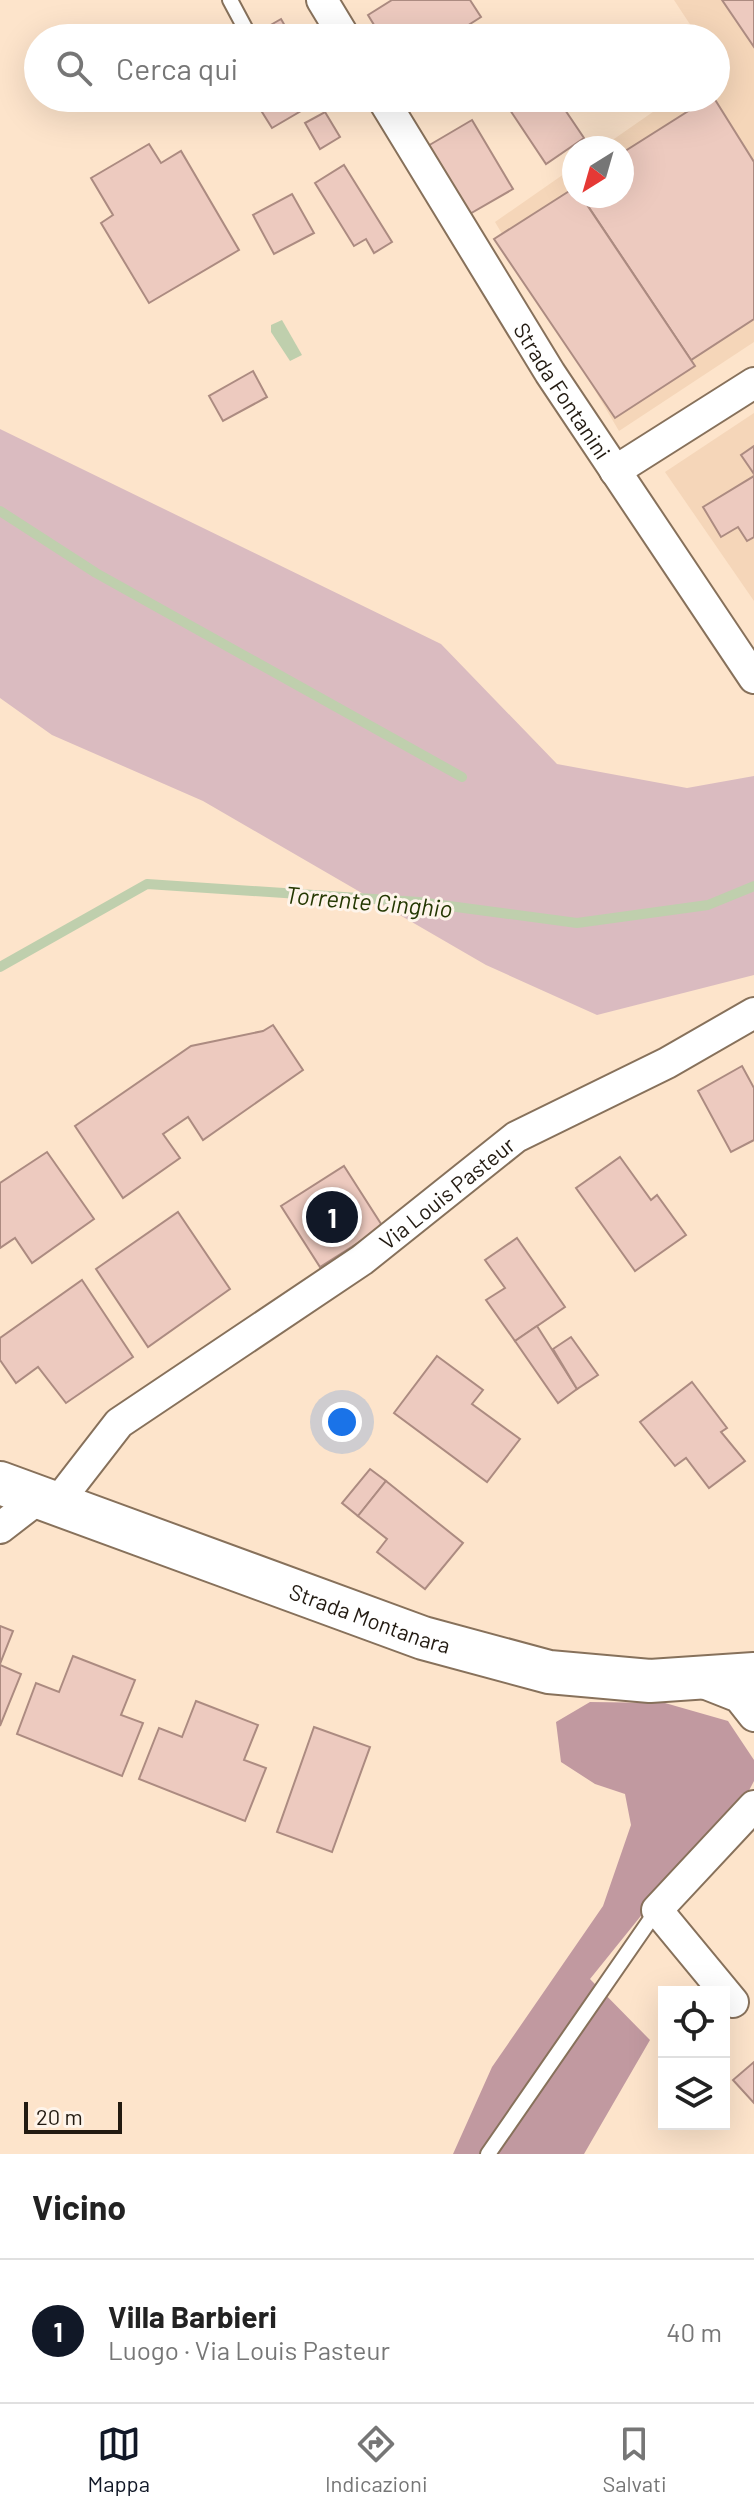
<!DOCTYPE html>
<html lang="it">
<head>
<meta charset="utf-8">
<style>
	body { margin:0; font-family:Barlow,sans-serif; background:#f6f6f6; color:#222 }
	.controls { position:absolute; right:24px; bottom:24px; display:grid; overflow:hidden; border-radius:0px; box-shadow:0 8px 32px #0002 }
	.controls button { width:72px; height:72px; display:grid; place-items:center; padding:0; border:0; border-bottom:2px solid #e0e0e0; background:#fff; color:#222; font:40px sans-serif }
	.compass { position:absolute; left:562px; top:136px; width:72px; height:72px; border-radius:50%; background:#fff; box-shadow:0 8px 32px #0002; rotate:217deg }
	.scale { position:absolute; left:24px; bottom:20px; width:98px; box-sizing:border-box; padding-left:8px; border:4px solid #221a11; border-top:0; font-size:22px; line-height:28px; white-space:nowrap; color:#221a11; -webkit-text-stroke:6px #fef4ea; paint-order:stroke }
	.you { position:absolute; left:342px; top:1422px; width:28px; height:28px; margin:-20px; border:6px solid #fff; border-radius:50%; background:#1a73e8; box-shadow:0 0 0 12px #1a73e833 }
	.badge { display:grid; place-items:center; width:52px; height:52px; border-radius:50%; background:#111827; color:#fff; font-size:26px; font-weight:700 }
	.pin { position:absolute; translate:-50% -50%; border:4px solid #fff; box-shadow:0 2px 8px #0006 }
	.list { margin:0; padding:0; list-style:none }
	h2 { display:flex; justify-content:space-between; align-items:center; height:104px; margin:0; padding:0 32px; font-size:34px }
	h2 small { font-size:26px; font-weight:400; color:#767676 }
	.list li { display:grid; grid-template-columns:52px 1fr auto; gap:24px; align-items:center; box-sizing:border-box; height:144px; padding:0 32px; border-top:2px solid #e0e0e0 }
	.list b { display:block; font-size:30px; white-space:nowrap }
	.list p { margin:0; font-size:26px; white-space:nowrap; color:#767676 }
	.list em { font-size:26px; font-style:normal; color:#767676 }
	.icon { flex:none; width:44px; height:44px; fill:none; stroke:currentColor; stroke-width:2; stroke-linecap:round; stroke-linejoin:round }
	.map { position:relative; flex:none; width:754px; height:2154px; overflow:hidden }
	.search { position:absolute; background:#fff; box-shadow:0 8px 32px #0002; left:24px; right:24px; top:24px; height:88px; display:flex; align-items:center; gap:20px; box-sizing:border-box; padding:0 28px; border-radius:44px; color:#767676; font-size:30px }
	.sheet { height:248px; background:#fff }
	nav { display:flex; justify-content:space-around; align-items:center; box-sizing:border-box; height:112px; border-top:2px solid #e0e0e0; background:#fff; font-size:22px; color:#767676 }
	nav a { display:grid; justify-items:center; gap:4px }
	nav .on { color:#111827 }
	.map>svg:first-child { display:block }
	.built { fill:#f5d6b9 }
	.green { fill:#dabbc0 }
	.forest { fill:#c199a0 }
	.water { fill:#bfcfad }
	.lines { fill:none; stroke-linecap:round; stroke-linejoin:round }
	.stream { stroke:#bfcfad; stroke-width:10 }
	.building { fill:#edcabf; stroke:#ac8b81; stroke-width:2 }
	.lane-casing { stroke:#87715b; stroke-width:18 }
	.street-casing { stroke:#87715b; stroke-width:34 }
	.secondary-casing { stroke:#87715b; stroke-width:46 }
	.lane { stroke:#fff; stroke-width:14 }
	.street { stroke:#fff; stroke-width:30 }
	.secondary { stroke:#fff; stroke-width:42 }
	.labels { text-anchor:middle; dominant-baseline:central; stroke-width:6; stroke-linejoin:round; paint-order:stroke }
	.street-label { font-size:22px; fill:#221a11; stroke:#fef4ea }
	.water-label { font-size:24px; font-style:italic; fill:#243802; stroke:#fef4ea }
</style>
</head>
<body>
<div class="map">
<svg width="754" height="2154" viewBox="0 0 754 2154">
	<rect width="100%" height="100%" fill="#fde4cb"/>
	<!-- built -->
	<g class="built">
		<path d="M 674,0 L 754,0 L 754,342 L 619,431 L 495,222 L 574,167 L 574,196 L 622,196 L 622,148 L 601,148 L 673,98 L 716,98 L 716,38 L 699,38 Z"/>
		<path d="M 754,413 L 754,601 L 665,472 Z"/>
	</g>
	<!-- green -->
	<path class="green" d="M 0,429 L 441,644 L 557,764 L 687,788 L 754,776 L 754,975 L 597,1015 L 486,965 L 203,801 L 52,735 L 0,698 Z"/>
	<!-- forest -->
	<path class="forest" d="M 590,1702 L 665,1703 L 728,1721 L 754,1760 L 754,1781 L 743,1802 L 694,1850 L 590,1979 L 650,2040 L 584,2154 L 453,2154 L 492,2067 L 603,1906 L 631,1825 L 625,1794 L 595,1784 L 561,1762 L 556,1722 Z"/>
	<!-- water -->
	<path class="water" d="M 282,320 L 302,355 L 290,361 L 271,332 L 271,325 Z"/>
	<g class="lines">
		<!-- stream -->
		<g class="stream">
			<path d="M 0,511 L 96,573 L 462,777"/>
			<path d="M 0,967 L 147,884 L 419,902 L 577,923 L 708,905 L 754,886"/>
		</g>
	</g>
	<!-- building -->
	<g class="building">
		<path d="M 392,0 L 470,0 L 481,17 L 448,38 L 382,38 L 368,15 Z"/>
		<path d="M 722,0 L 754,0 L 754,47 Z"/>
		<path d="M 281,19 L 292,38 L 248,38 Z"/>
		<path d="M 267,98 L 317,98 L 318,101 L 272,128 L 257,104 Z"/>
		<path d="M 502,98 L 557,98 L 584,138 L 546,164 Z"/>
		<path d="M 709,98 L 714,98 L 754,162 L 754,319 L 691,360 L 582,197 L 622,196 L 622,172 L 631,166 L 622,153 Z"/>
		<path d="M 325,112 L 340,137 L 320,149 L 305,123 Z"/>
		<path d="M 472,120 L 513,189 L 461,219 L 421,150 Z"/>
		<path d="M 149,144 L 161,163 L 181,151 L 239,250 L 149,303 L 101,223 L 113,215 L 91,178 Z"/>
		<path d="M 344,165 L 392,242 L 374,253 L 366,239 L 354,246 L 315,183 Z"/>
		<path d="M 574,188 L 574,196 L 581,196 L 695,366 L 615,418 L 494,239 Z"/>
		<path d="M 292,194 L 314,233 L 274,254 L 253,215 Z"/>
		<path d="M 253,371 L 267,397 L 223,421 L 209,396 Z"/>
		<path d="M 754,446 L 754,474 L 741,455 Z"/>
		<path d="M 754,476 L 754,537 L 747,541 L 738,527 L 721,537 L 703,507 Z"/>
		<path d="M 273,1025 L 303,1070 L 203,1140 L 188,1117 L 163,1134 L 180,1158 L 123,1198 L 75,1126 L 191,1046 L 263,1031 Z"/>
		<path d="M 742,1066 L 754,1088 L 754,1140 L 731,1152 L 698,1091 Z"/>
		<path d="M 47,1152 L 94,1219 L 32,1263 L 15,1238 L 0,1248 L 0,1183 Z"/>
		<path d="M 620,1157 L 651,1200 L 657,1195 L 686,1235 L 635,1271 L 576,1188 Z"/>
		<path d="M 344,1166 L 383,1227 L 320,1267 L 281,1206 Z"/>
		<path d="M 178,1212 L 230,1289 L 148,1347 L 96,1269 Z"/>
		<path d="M 517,1238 L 565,1307 L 515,1341 L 486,1300 L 505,1288 L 485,1260 Z"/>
		<path d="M 82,1280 L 133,1357 L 66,1403 L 38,1367 L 16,1383 L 0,1360 L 0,1338 Z"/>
		<path d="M 537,1326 L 577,1389 L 558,1403 L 515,1341 Z"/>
		<path d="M 571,1337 L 598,1375 L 577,1389 L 553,1349 Z"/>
		<path d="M 437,1356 L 483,1390 L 472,1404 L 520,1439 L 487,1482 L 394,1413 Z"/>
		<path d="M 692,1382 L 727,1428 L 721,1432 L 745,1461 L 709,1488 L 686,1458 L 675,1466 L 640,1422 Z"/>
		<path d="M 370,1469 L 386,1481 L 358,1516 L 342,1503 Z"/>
		<path d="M 386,1481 L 463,1543 L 425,1589 L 377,1552 L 387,1539 L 358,1516 Z"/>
		<path d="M 0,1626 L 13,1631 L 0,1664 Z"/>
		<path d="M 73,1656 L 135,1680 L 121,1715 L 143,1723 L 122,1776 L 17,1734 L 36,1683 L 59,1692 Z"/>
		<path d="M 0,1665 L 21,1674 L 0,1726 Z"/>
		<path d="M 196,1701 L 258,1725 L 244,1760 L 266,1768 L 245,1821 L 139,1779 L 159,1728 L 182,1737 Z"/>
		<path d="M 314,1727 L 370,1747 L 332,1852 L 277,1832 Z"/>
		<path d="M 754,2062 L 754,2103 L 733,2080 Z"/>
	</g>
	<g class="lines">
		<defs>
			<g id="lane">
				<path d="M 230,0 L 245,28"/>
				<path d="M 488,2154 L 657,1910"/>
			</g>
			<g id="street">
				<path d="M 322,0 L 345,38"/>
				<path id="s1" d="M 382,98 L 550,373 L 754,678"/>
				<path d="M 615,471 L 754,383"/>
				<path id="s2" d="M 57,1503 L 119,1423 L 362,1260 L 516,1137 L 667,1063 L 754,1013"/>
				<path d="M 0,1528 L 39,1498"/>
				<path d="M 701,1682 L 739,1697 L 754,1716"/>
				<path d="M 733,2002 L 657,1910 L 754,1806"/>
			</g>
			<g id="secondary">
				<path id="s3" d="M 0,1483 L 423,1638 L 549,1672 L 650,1681 L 754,1674"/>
			</g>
		</defs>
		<!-- lane casing -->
		<use href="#lane" class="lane-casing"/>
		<!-- street casing -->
		<use href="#street" class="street-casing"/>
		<!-- secondary casing -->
		<use href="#secondary" class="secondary-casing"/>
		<!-- lane -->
		<use href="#lane" class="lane"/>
		<!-- street -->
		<use href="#street" class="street"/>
		<!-- secondary -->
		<use href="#secondary" class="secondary"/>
	</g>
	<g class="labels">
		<!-- street labels -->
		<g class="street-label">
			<text stroke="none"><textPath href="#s1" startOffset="344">Strada Fontanini</textPath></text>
			<text stroke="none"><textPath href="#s2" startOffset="502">Via Louis Pasteur</textPath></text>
			<text stroke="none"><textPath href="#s3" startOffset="394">Strada Montanara</textPath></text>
		</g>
		<!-- water labels -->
		<g class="water-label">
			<text transform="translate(369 901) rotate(5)">Torrente Cinghio</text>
		</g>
	</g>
</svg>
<div class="controls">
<button><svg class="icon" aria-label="locate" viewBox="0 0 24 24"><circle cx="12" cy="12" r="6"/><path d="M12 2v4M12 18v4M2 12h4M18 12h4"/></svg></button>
<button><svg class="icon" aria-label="layers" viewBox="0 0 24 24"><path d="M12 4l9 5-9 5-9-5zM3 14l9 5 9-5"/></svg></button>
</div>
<svg class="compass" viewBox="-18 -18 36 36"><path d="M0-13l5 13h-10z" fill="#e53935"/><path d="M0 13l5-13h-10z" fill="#767676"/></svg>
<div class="scale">20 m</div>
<div class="you"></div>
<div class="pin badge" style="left:332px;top:1217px">1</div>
<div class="search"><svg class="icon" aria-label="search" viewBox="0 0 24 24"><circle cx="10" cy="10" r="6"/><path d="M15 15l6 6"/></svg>Cerca qui</div>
</div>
<section class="sheet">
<h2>Vicino<small></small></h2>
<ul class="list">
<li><span class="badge">1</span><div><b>Villa Barbieri</b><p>Luogo · Via Louis Pasteur</p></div><em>40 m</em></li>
</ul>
</section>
<nav>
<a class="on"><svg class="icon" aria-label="map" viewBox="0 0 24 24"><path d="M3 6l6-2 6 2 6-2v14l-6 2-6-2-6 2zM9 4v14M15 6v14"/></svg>Mappa</a>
<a><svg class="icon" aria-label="directions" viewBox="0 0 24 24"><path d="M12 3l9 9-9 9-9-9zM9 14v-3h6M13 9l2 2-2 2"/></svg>Indicazioni</a>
<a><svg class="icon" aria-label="saved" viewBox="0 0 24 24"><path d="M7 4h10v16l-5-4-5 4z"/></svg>Salvati</a>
</nav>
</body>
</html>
